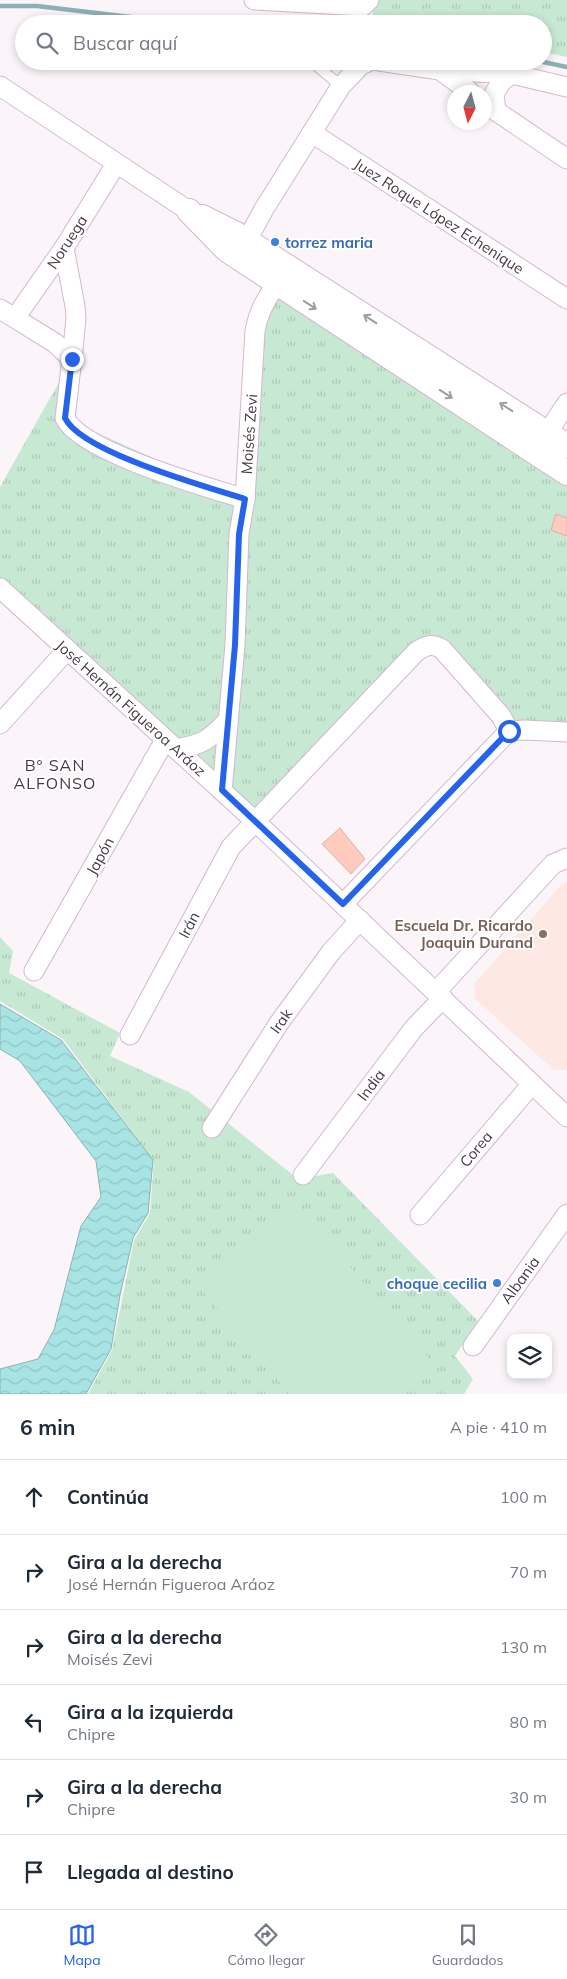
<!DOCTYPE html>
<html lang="es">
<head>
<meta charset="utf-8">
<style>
	body { margin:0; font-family:Mulish,sans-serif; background:#f6f6f7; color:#1f2937 }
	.controls { position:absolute; right:15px; bottom:15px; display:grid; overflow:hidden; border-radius:10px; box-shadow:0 2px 8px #0003 }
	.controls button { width:45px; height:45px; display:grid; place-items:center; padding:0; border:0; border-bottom:1px solid #e0e1e3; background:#fff; color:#1f2937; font:25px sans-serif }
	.compass { position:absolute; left:447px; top:85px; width:45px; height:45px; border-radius:50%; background:#fff; box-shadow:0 2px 8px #0003; rotate:186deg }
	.stop { position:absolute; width:15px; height:15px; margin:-11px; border:4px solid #2563eb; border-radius:50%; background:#fff }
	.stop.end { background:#2563eb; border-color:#fff; box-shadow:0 1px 5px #0008 }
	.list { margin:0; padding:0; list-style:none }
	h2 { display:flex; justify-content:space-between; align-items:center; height:65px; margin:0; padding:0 20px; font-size:21px }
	h2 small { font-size:16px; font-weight:400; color:#747a83 }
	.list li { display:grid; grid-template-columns:32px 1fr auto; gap:15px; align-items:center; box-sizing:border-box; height:75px; padding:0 20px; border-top:1px solid #e0e1e3 }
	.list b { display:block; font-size:19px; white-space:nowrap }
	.list p { margin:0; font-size:16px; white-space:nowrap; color:#747a83 }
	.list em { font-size:16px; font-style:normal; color:#747a83 }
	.icon { flex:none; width:28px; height:28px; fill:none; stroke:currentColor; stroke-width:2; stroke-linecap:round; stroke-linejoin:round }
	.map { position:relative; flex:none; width:567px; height:1394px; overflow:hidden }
	.search { position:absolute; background:#fff; box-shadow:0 2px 8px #0003; left:15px; right:15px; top:15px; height:55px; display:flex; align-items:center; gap:12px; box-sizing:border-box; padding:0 18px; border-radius:28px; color:#747a83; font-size:19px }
	.sheet { height:515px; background:#fff }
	nav { display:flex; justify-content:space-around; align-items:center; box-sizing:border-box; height:70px; border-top:1px solid #e0e1e3; background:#fff; font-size:14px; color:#747a83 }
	nav a { display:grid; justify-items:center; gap:2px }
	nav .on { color:#2563eb }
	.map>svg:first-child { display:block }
	.education { fill:#fde8e3 }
	.grass { fill:url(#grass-tufts) }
	.garden { fill:#c7e8d2 }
	.water { fill:url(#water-waves); stroke:#8ab1b4 }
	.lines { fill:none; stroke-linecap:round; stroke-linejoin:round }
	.stream { stroke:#8ab1b4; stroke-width:4.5 }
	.building { fill:#fecbbe; stroke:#dab2a8 }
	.service-casing { stroke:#d4b6d1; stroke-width:12 }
	.minor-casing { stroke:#d4b6d1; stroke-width:21 }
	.tertiary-casing { stroke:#d4b6d1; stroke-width:26 }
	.service { stroke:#fff; stroke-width:10 }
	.minor { stroke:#fff; stroke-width:19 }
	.tertiary { stroke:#fff; stroke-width:24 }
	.oneway { stroke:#a29ca1 }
	.route { stroke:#2563eb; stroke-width:6 }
	.shop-dot { fill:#3f7fe0; stroke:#fff; stroke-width:2 }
	.education-dot { fill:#8d6e63; stroke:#fff; stroke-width:2 }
	.labels { text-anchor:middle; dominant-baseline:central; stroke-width:4; stroke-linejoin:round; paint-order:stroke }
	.street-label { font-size:15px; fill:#453943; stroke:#fff }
	.shop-label { font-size:15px; font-weight:bold; fill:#366cbe; stroke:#fff; text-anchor:start }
	.education-label { font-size:15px; font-weight:bold; fill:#785e54; stroke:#fff; text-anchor:end }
	.neighbourhood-label { font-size:16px; letter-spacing:1px; fill:#453943; stroke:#fff }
</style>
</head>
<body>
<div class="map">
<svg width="567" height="1394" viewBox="0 0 567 1394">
	<defs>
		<pattern id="grass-tufts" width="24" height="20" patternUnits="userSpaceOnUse" patternTransform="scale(1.25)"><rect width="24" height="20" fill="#c7e8d2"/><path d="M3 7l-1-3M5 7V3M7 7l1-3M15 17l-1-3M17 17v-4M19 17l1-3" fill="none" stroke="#acc8b6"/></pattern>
		<pattern id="water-waves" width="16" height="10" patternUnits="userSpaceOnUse" patternTransform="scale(1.25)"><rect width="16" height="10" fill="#a8e4e4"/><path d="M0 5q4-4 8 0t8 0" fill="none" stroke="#92c4c5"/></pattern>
	</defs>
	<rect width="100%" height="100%" fill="#fbf5fa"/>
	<!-- education -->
	<path class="education" d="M 567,882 L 567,1070 L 554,1070 L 475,999 L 474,984 L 562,884 Z"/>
	<!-- grass -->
	<g class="grass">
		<path d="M 371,0 L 567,0 L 567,57 L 543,52 L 543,24 L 407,24 L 396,22 L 374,23 Z"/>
		<path d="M 276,283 L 567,473 L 567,734 L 509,731 L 434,645 L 256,822 L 0,587 L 0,487 L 72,359 L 66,419 L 245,499 L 257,318 Z"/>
		<path d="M 0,937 L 13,951 L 9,973 L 120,1033 L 110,1056 L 189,1092 L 298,1179 L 333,1173 L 478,1321 L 455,1356 L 473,1379 L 464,1394 L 88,1394 L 112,1350 L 134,1240 L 150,1213 L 154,1161 L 63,1039 L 0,1001 Z"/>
	</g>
	<!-- garden -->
	<path class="garden" d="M 297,1205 L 432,1362 L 394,1394 L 290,1394 L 197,1285 Z"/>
	<!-- water -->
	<path class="water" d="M 0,1004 L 61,1040 L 153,1160 L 148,1213 L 133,1238 L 120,1295 L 111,1349 L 86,1394 L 0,1394 L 0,1369 L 38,1359 L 54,1330 L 81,1226 L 101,1197 L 96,1161 L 20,1061 L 0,1049 Z"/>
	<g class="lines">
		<!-- stream -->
		<g class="stream">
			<path d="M 0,6 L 37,6 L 190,24"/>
			<path d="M 539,61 L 567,67"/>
		</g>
	</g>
	<!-- building -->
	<g class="building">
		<path d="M 556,514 L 567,518 L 567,536 L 551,530 Z"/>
		<path d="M 340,828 L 365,859 L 351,874 L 322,844 Z"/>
	</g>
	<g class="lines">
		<defs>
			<path id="service" d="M 311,61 L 341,86"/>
			<g id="minor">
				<path d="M 254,0 L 363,6 L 369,0"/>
				<path d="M 379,61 L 440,70 L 512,74 L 567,87"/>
				<path d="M 440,70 L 470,92"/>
				<path d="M 0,86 L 189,211"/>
				<path d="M 484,103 L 567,159"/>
				<path d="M 496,111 L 494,94 L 502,81 L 512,74"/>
				<path d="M 312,133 L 567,299"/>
				<path d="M 64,248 L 75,306 L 76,318 L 72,359"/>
				<path d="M 240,253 L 264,209 L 341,86 L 361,65 L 370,61"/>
				<path d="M 0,309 L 55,343 L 72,359 L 65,418 C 81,452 207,487 245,499"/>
				<path d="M 15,318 L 64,248 L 116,164"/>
				<path d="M 540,444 L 567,403"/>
				<path d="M 0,588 L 256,822 L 567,1117"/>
				<path d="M 0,724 L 67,650"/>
				<path d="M 176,749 C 202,745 209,740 227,721"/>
				<path d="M 222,791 L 235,645 L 239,534 L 245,499 L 255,331 C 259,308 271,289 287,273"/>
				<path d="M 343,904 L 509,731 L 524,730 L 567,732"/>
				<path d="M 34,971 L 165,740"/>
				<path d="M 436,992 L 553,864 L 567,858"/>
				<path d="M 130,1035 L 231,847 L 416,652 C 426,645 432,643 442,649 L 501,716 L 509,731"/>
				<path d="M 212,1128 L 279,1023 L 331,952 L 360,920"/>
				<path d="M 303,1175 L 414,1028 L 443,998"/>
				<path d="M 420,1215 L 532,1084"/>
				<path d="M 473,1346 L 567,1214"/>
			</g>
			<g id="tertiary">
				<path d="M 189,211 L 227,250 L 567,473"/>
				<path d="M 202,217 L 236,234 L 567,446"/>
			</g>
		</defs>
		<!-- service casing -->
		<use href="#service" class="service-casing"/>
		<!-- minor casing -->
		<use href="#minor" class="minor-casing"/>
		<!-- tertiary casing -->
		<use href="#tertiary" class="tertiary-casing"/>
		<!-- service -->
		<use href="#service" class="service"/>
		<!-- minor -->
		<use href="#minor" class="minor"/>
		<!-- tertiary -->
		<use href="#tertiary" class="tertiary"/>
	</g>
	<!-- one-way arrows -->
	<defs><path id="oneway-shaft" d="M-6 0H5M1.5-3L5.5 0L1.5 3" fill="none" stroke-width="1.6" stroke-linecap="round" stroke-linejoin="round" transform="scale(1.25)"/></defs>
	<g class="oneway">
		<use href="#oneway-shaft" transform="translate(310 305) rotate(33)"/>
		<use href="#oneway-shaft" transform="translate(370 319) rotate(-147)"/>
		<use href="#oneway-shaft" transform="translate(446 394) rotate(33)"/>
		<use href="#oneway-shaft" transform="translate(506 407) rotate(-147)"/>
	</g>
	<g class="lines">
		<!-- route -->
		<path class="route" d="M 72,359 L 65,418 C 81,452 207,487 245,499 L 239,534 L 235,645 L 222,790 L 343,904 L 509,731"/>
	</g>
	<!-- markers -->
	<g class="shop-dot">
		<circle cx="275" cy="242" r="5"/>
		<circle cx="497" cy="1283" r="5"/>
	</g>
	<circle class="education-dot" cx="543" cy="934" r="5"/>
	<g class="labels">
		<!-- street labels -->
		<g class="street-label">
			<text transform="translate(439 216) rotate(33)">Juez Roque López Echenique</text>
			<text transform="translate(67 242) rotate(-57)">Noruega</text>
			<text transform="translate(249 434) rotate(-86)">Moisés Zevi</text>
			<text transform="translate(131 708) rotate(42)">José Hernán Figueroa Aráoz</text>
			<text transform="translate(100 856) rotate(-61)">Japón</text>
			<text transform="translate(189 925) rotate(-62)">Irán</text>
			<text transform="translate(281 1021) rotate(-55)">Irak</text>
			<text transform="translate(371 1085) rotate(-53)">India</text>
			<text transform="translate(476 1149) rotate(-50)">Corea</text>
			<text transform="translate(520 1280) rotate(-54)">Albania</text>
		</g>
		<!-- shop labels -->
		<g class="shop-label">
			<text x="285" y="242">torrez maria</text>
			<text x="487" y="1283" text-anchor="end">choque cecilia</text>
		</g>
		<!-- education labels -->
		<g class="education-label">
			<text x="533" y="925">Escuela Dr. Ricardo<tspan x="533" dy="17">Joaquin Durand</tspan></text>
		</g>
		<!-- neighbourhood labels -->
		<g class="neighbourhood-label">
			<text x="55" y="765">B° SAN<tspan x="55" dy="18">ALFONSO</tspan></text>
		</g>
	</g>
</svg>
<div class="controls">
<button><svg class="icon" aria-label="layers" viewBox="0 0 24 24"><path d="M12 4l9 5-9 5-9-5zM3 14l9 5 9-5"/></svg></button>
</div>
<svg class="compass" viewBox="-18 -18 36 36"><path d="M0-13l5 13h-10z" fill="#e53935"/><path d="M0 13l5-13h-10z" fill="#747a83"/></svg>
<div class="stop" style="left:509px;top:731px"></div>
<div class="stop end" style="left:72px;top:359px"></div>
<div class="search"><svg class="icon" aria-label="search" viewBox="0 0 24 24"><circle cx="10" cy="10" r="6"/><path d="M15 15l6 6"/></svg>Buscar aquí</div>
</div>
<section class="sheet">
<h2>6 min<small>A pie · 410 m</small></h2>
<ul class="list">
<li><svg class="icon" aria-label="ahead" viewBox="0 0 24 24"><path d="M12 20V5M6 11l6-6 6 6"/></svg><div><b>Continúa</b></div><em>100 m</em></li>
<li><svg class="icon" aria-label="right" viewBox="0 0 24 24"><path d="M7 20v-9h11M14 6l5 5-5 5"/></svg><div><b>Gira a la derecha</b><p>José Hernán Figueroa Aráoz</p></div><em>70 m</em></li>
<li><svg class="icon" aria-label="right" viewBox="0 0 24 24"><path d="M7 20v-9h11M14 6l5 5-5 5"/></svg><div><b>Gira a la derecha</b><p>Moisés Zevi</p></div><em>130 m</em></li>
<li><svg class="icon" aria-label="left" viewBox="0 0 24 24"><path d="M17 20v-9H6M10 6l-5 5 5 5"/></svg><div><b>Gira a la izquierda</b><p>Chipre</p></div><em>80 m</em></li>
<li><svg class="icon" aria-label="right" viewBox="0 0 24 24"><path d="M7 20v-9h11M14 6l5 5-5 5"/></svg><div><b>Gira a la derecha</b><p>Chipre</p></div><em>30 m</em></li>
<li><svg class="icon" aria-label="arrive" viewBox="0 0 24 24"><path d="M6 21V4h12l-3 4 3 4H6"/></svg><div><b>Llegada al destino</b></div></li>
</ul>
</section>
<nav>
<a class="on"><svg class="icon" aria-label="map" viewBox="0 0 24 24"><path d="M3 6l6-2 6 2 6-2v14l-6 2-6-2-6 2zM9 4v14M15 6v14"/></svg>Mapa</a>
<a><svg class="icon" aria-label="directions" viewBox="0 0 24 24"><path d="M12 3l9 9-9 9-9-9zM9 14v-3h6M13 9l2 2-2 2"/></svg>Cómo llegar</a>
<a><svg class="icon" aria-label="saved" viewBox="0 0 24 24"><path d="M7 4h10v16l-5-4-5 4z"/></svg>Guardados</a>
</nav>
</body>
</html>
